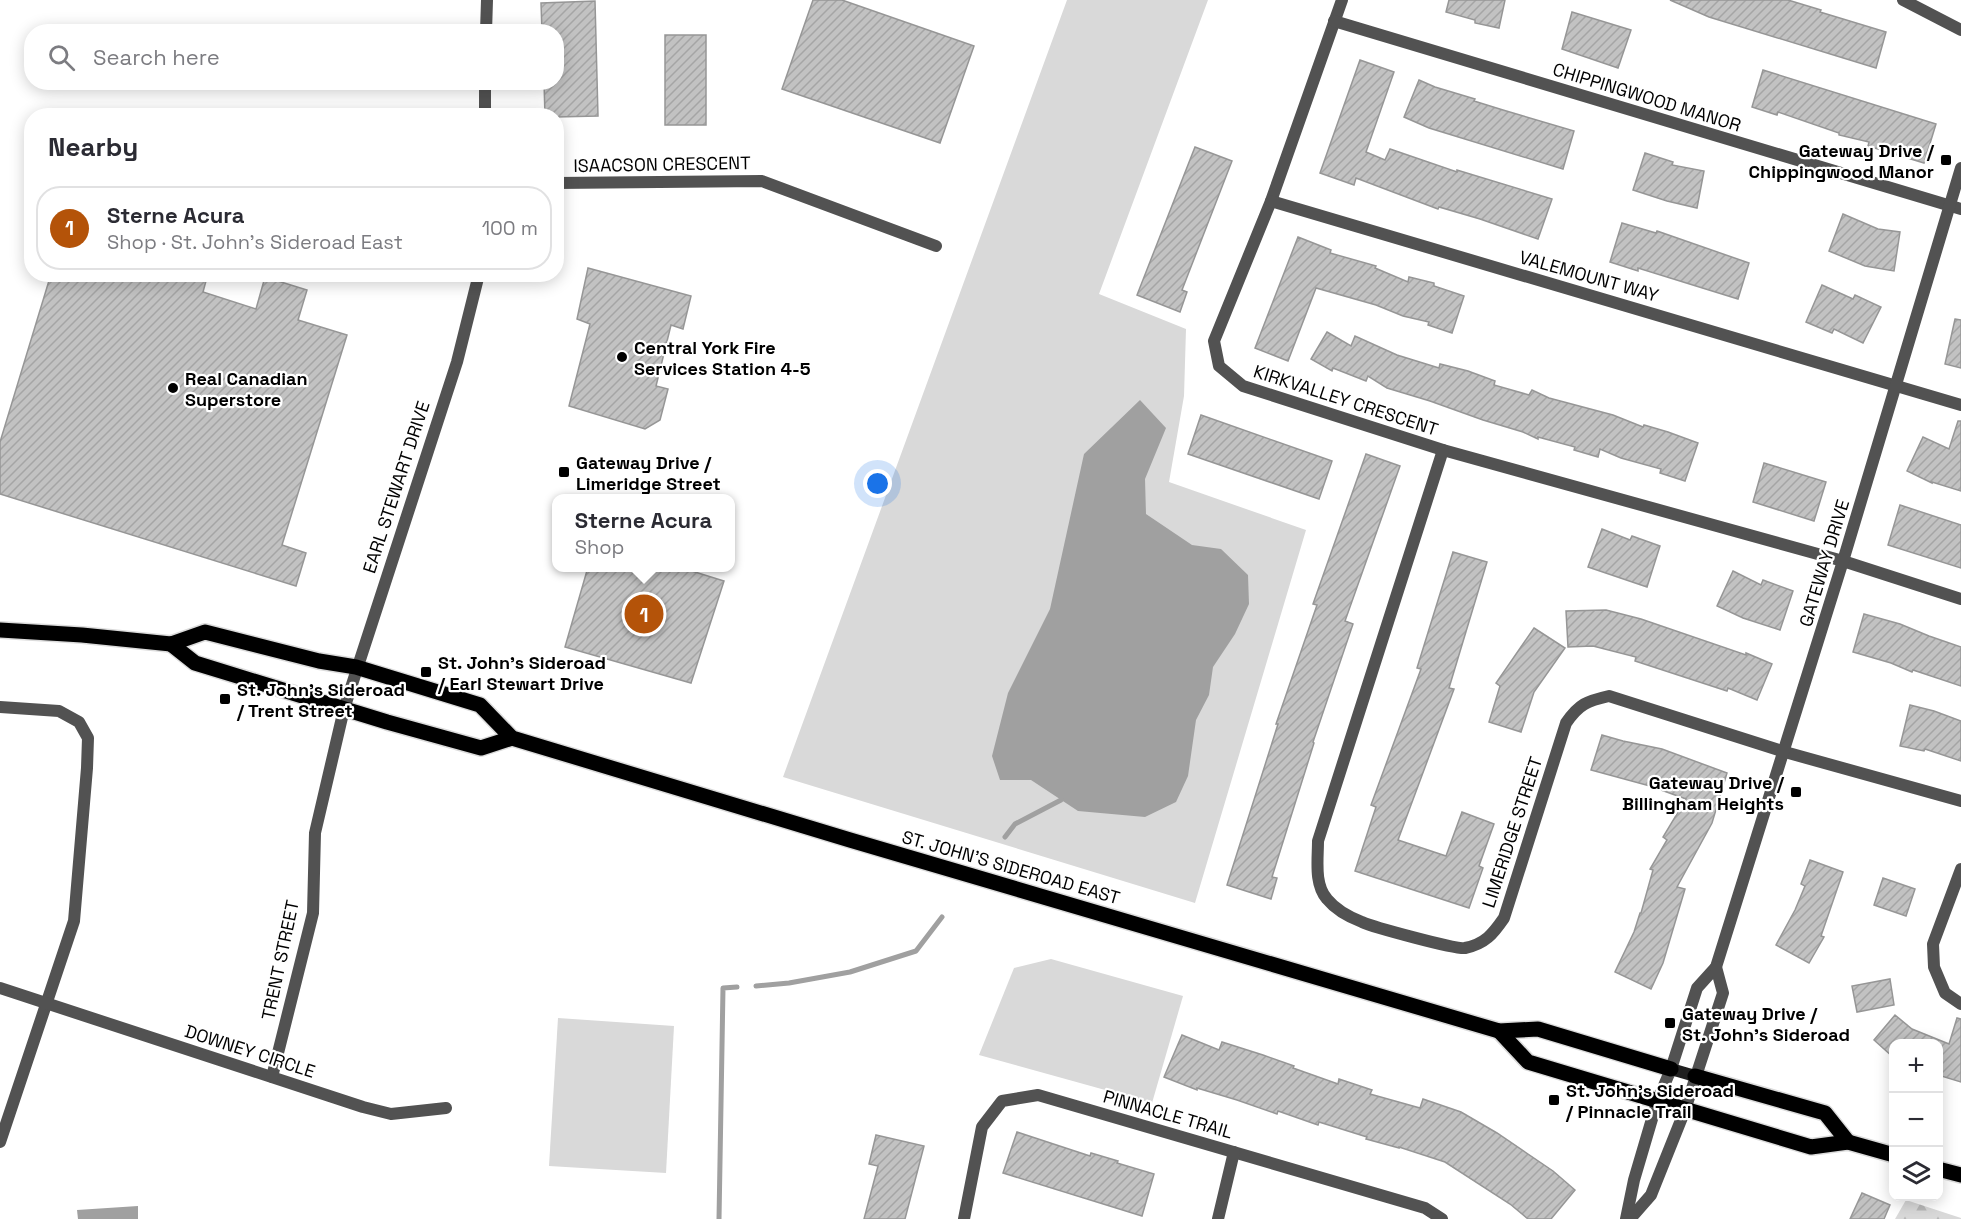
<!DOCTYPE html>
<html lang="en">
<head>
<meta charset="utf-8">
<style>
	body { margin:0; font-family:"Space Grotesk",sans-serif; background:#f2f2f3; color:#2b2b33 }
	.controls { position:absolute; right:18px; bottom:18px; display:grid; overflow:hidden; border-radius:12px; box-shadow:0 3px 15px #0003 }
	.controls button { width:54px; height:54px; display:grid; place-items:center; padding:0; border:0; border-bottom:2px solid #e1e1e2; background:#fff; color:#2b2b33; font:30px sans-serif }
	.you { position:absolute; left:878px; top:484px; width:21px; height:21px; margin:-15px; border:4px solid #fff; border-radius:50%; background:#1a73e8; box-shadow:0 0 0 9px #1a73e833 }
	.badge { display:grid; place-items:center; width:39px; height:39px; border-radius:50%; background:#b45309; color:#fff; font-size:20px; font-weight:700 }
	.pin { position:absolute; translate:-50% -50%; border:3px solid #fff; box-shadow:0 2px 6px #0006 }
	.popup { position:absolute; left:552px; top:494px; width:183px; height:78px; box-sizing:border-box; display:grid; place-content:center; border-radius:12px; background:#fff; filter:drop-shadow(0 2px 4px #0005); font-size:20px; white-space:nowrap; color:#7c7c81 }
	.popup b { font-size:22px; color:#2b2b33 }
	.popup::after { content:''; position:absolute; left:50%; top:100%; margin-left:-12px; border:12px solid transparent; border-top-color:#fff }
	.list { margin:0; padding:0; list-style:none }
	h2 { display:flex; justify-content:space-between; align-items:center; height:78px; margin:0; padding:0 24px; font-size:26px }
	h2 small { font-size:20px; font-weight:400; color:#7c7c81 }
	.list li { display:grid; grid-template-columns:39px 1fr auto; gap:18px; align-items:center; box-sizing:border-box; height:84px; margin:0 12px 12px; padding:0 12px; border:2px solid #e1e1e2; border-radius:24px }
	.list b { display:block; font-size:22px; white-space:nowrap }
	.list p { margin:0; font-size:20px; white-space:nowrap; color:#7c7c81 }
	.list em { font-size:20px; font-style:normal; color:#7c7c81 }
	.icon { flex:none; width:33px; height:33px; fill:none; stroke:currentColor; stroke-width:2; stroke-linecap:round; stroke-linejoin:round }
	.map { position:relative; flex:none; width:1961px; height:1219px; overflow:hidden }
	.search { position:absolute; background:#fff; box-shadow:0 3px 15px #0003; left:24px; top:24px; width:540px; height:66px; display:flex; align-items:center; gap:15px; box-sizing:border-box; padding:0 21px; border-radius:24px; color:#7c7c81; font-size:22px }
	.panel { position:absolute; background:#fff; box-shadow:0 3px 15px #0003; left:24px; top:108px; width:540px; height:174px; border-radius:24px }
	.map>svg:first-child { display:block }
	.green { fill:#d9d9d9 }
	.forest { fill:url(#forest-firs) }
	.water { fill:#a0a0a0 }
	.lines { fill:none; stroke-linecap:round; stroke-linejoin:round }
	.stream { stroke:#a0a0a0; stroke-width:5 }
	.building { fill:url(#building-hatch); stroke:#969696; stroke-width:1.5 }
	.primary-casing { stroke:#dbdbdb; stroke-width:18 }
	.street { stroke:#525252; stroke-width:12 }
	.secondary { stroke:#1f1f1f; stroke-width:12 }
	.primary { stroke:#000; stroke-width:15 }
	.poi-dot { fill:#000; stroke:#fff; stroke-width:2 }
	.labels { text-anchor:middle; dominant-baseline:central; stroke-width:4.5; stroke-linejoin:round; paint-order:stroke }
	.street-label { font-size:18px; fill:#000; stroke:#fff }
	.poi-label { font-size:18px; font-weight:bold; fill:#000; stroke:#fff; text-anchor:start }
</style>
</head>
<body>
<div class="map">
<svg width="1961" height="1219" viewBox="0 0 1961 1219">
	<defs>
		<pattern id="forest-firs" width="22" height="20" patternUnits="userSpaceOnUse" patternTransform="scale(1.5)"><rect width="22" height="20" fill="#d9d9d9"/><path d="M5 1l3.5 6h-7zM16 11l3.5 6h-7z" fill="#b8b8b8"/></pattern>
		<pattern id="building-hatch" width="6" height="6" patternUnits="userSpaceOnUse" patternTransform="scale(1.5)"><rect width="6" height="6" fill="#c2c2c2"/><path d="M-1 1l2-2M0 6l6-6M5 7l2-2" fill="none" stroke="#a5a5a5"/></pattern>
	</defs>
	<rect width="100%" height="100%" fill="#fff"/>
	<!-- green -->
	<g class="green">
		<path d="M 1067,0 L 1208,0 L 1099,294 L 1186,329 L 1184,396 L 1169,482 L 1306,530 L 1195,903 L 783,777 Z"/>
		<path d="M 1051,959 L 1183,996 L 1152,1103 L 979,1055 L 1014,968 Z"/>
		<path d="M 558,1018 L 674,1026 L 666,1173 L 549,1166 Z"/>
	</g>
	<!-- forest -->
	<path class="forest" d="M 1906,1200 L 1961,1218 L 1961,1219 L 1895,1219 Z"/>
	<!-- water -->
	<g class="water">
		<path d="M 1140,400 L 1166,428 L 1145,479 L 1146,514 L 1192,545 L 1221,549 L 1248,575 L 1249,604 L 1235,634 L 1213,667 L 1209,695 L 1196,720 L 1188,776 L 1176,802 L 1145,817 L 1078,811 L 1031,780 L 1000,780 L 992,756 L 1008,693 L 1050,609 L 1084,454 Z"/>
		<path d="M 138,1206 L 138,1219 L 78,1219 L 77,1210 Z"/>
	</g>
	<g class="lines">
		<!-- stream -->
		<g class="stream">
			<path d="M 1005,837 L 1015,824 L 1061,800"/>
			<path d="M 756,986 L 789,983 L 850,972 L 916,951 L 942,917"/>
			<path d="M 719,1219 L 723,988 L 737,987"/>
		</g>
	</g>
	<!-- building -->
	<g class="building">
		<path d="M 813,0 L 842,0 L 974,46 L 940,143 L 782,89 Z"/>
		<path d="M 1449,0 L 1505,0 L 1499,28 L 1475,23 L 1475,20 L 1446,12 Z"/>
		<path d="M 1670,0 L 1788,0 L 1821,10 L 1820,12 L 1886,32 L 1876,68 L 1709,17 Z"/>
		<path d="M 595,1 L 598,116 L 556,117 L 556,116 L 545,116 L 544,82 L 556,82 L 556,32 L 542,32 L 541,3 Z"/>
		<path d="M 1572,12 L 1631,30 L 1618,68 L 1562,49 Z"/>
		<rect x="665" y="35" width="41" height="90"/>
		<path d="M 1360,60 L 1394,72 L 1366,152 L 1385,160 L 1390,149 L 1457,172 L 1457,170 L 1552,199 L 1538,239 L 1480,219 L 1439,207 L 1438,209 L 1356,178 L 1354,185 L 1320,173 Z"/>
		<path d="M 1763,70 L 1936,124 L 1924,163 L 1868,146 L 1869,142 L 1839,135 L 1839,133 L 1778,112 L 1777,115 L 1752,107 Z"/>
		<path d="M 1419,80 L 1435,87 L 1475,99 L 1474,101 L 1503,110 L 1574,131 L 1563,169 L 1429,128 L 1404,117 Z"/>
		<path d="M 1195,147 L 1232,161 L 1182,290 L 1187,292 L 1180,312 L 1137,295 Z"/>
		<path d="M 1645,153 L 1673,162 L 1672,165 L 1704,171 L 1697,208 L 1667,201 L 1633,190 Z"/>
		<path d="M 1843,214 L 1878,229 L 1900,232 L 1894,271 L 1865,266 L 1829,251 Z"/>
		<path d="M 1622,223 L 1656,233 L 1657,231 L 1749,263 L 1738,299 L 1638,268 L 1638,271 L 1610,262 Z"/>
		<path d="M 1298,237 L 1331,250 L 1330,253 L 1376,266 L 1375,268 L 1408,282 L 1409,277 L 1434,283 L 1434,286 L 1464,296 L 1452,333 L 1428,325 L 1429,322 L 1403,316 L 1376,305 L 1316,288 L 1288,361 L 1255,348 Z"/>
		<path d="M 588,268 L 691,296 L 683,329 L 671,325 L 656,386 L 668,389 L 660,420 L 645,429 L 569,406 L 590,324 L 577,319 Z"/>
		<path d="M 51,274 L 125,274 L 140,279 L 142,274 L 187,274 L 206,281 L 203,292 L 256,309 L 265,277 L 307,290 L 298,320 L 347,335 L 282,545 L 306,553 L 296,586 L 0,494 L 0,442 Z"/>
		<path d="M 1822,285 L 1853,299 L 1855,295 L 1881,307 L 1863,343 L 1834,329 L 1832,333 L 1806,322 Z"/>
		<path d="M 1955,319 L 1961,320 L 1961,368 L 1945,364 Z"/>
		<path d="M 1327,332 L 1351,346 L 1355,336 L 1397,355 L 1439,368 L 1440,364 L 1468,371 L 1495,381 L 1494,385 L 1529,395 L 1532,390 L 1549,398 L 1613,415 L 1643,427 L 1644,425 L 1668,432 L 1698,443 L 1685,481 L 1660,473 L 1661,469 L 1621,458 L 1600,449 L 1598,457 L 1574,450 L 1575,447 L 1538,437 L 1538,439 L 1523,432 L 1483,420 L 1430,401 L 1387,388 L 1368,376 L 1366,381 L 1333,368 L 1332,371 L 1311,359 Z"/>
		<path d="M 1201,415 L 1332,461 L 1319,499 L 1188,454 Z"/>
		<path d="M 1958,421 L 1961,421 L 1961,491 L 1932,482 L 1932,483 L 1907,471 L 1923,437 L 1949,449 Z"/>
		<path d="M 1366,454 L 1400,466 L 1345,621 L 1353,624 L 1313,742 L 1314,743 L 1272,877 L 1277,878 L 1271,899 L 1227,885 L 1278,724 L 1276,724 L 1317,605 L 1313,604 Z"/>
		<path d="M 1764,463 L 1826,482 L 1814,521 L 1753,502 Z"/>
		<path d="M 1900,505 L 1961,525 L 1961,568 L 1888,545 Z"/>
		<path d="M 1602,529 L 1630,540 L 1632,536 L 1660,546 L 1647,587 L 1588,567 Z"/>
		<path d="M 1453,552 L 1487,562 L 1449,688 L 1454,689 L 1398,840 L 1446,856 L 1462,812 L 1494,824 L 1479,866 L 1483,868 L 1469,908 L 1355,871 L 1376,807 L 1371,805 L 1421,669 L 1417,668 Z"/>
		<path d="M 588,567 L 679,567 L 724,581 L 691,683 L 565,647 Z"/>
		<path d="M 1733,571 L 1761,585 L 1763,580 L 1793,591 L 1780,630 L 1743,618 L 1717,606 Z"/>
		<path d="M 1606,610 L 1641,619 L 1746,655 L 1746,653 L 1772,664 L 1757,700 L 1728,688 L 1727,691 L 1635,661 L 1636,657 L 1593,646 L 1568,647 L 1566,611 Z"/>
		<path d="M 1864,614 L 1900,624 L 1929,636 L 1961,647 L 1961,686 L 1913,670 L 1912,672 L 1891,663 L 1853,652 Z"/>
		<path d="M 1534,628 L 1565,648 L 1534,692 L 1521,732 L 1489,722 L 1500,686 L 1496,683 Z"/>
		<path d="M 1910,705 L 1934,711 L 1961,721 L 1961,761 L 1925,749 L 1924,751 L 1900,746 Z"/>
		<path d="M 1602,735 L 1623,741 L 1662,749 L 1727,773 L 1712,823 L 1677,887 L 1685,889 L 1663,963 L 1651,989 L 1615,972 L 1634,932 L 1640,913 L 1641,913 L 1653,870 L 1650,869 L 1667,840 L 1663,837 L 1686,799 L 1650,786 L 1591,770 Z"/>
		<path d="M 1810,860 L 1843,872 L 1821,936 L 1824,937 L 1809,963 L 1776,945 L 1795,910 L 1805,886 L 1801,884 Z"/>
		<path d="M 1883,878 L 1915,889 L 1906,916 L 1874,905 Z"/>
		<path d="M 1890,979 L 1894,1005 L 1857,1012 L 1852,986 Z"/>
		<path d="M 1895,1015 L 1912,1029 L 1949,1044 L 1957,1018 L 1961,1019 L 1961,1082 L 1938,1075 L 1938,1044 L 1893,1044 L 1893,1057 L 1874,1040 Z"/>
		<path d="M 1182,1035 L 1219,1050 L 1222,1042 L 1263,1055 L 1294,1066 L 1293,1068 L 1338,1084 L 1339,1079 L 1372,1090 L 1370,1094 L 1420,1108 L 1423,1099 L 1461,1112 L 1497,1133 L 1553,1171 L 1575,1190 L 1551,1219 L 1528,1219 L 1510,1204 L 1445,1162 L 1399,1147 L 1399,1148 L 1366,1139 L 1367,1137 L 1319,1122 L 1318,1125 L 1278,1111 L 1277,1114 L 1237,1100 L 1197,1088 L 1197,1090 L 1164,1077 Z"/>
		<path d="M 1017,1132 L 1090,1156 L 1091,1153 L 1118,1161 L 1117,1163 L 1154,1174 L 1142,1216 L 1003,1173 Z"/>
		<path d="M 876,1135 L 924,1146 L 905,1219 L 864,1219 L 878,1166 L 869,1164 Z"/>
		<path d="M 1862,1193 L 1890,1205 L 1884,1219 L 1850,1219 Z"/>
	</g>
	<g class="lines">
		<defs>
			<g id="primary">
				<path d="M 0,630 L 82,635 L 171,644 L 205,632 L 319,661 L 356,667 L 480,705 L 512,738 L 850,840 L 1499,1031 L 1538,1029 L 1671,1069"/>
				<path d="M 171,644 L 195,663 L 387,722 L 481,748 L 512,738"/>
				<path d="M 1499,1031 L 1528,1062 L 1811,1147 L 1848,1142 L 1894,1155"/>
				<path d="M 1695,1076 L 1825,1113 L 1848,1142"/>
				<path d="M 1938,1169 L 1961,1175"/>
			</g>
		</defs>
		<!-- primary casing -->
		<use href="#primary" class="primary-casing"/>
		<!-- street -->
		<g class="street">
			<path d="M 1342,0 L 1271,201 L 1214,341 L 1219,366 L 1243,386 L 1443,450 L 1843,561 L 1961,599"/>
			<path d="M 1903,0 L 1961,30"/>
			<path d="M 1334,21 L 1961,209"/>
			<path d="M 486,32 L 487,0"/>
			<path d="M 485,116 L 485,82"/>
			<path d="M 556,183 L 762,181 L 936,246"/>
			<path d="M 1271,201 L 1961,405"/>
			<path d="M 1443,450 L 1318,841 C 1318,860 1314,884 1327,899 C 1336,910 1349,917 1362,922 C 1373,927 1457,950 1465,948 C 1485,944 1493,934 1504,918 L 1566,723 C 1579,704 1587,701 1609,696 L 1785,752 L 1961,801"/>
			<path d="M 0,707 L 59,711 L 79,722 L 88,738 L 87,768 L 74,921 L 0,1142"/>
			<path d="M 1961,869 L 1933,944 L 1934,967 L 1945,993 L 1961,1004"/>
			<path d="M 0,988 L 363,1107 L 391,1114 L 446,1108"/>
			<path d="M 272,1077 L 313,913 L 315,833 L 344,709 L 457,362 L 479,274"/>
			<path d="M 964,1219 L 982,1127 L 1002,1101 L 1038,1095 L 1425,1208 L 1442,1219"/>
			<path d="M 1218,1219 L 1234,1152"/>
			<path d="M 1626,1219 L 1634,1180 L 1657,1102 L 1671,1069 L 1697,988 L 1716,967 L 1843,561 L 1961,168"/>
			<path d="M 1630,1219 L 1651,1195 L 1685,1110 L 1723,993 L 1716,967"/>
		</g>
		<!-- secondary -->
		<path class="secondary" d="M 1671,1069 L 1695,1076"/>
		<!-- primary -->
		<use href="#primary" class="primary"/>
	</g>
	<!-- markers -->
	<g class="poi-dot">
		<rect x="1940" y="154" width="12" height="12" rx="3"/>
		<circle cx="622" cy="357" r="6"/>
		<circle cx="173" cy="388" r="6"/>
		<rect x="558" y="466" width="12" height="12" rx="3"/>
		<rect x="420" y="666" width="12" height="12" rx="3"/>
		<rect x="219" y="693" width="12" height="12" rx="3"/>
		<rect x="1790" y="786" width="12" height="12" rx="3"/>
		<rect x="1664" y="1017" width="12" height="12" rx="3"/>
		<rect x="1548" y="1094" width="12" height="12" rx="3"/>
	</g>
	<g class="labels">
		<!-- street labels -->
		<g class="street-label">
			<text transform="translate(1647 97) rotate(17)">CHIPPINGWOOD MANOR</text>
			<text transform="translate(662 164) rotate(-1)">ISAACSON CRESCENT</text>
			<text transform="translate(1589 276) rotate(16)">VALEMOUNT WAY</text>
			<text transform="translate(1346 400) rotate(18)">KIRKVALLEY CRESCENT</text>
			<text transform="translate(396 487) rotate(-72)">EARL STEWART DRIVE</text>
			<text transform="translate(1824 563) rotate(-73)">GATEWAY DRIVE</text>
			<text transform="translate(1512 832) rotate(-72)">LIMERIDGE STREET</text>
			<text transform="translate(1011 867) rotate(16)">ST. JOHN'S SIDEROAD EAST</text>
			<text transform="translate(280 960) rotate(-78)">TRENT STREET</text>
			<text transform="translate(250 1051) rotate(18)">DOWNEY CIRCLE</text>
			<text transform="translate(1168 1114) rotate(16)">PINNACLE TRAIL</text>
		</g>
		<!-- poi labels -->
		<g class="poi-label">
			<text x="1934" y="150" text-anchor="end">Gateway Drive /<tspan x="1934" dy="21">Chippingwood Manor</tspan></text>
			<text x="634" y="347">Central York Fire<tspan x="634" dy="21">Services Station 4-5</tspan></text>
			<text x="185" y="378">Real Canadian<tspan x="185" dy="21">Superstore</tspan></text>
			<text x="576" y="462">Gateway Drive /<tspan x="576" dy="21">Limeridge Street</tspan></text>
			<text x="438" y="662">St. John's Sideroad<tspan x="438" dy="21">/ Earl Stewart Drive</tspan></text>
			<text x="237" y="689">St. John's Sideroad<tspan x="237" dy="21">/ Trent Street</tspan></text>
			<text x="1784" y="782" text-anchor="end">Gateway Drive /<tspan x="1784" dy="21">Billingham Heights</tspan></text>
			<text x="1682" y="1013">Gateway Drive /<tspan x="1682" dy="21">St. John's Sideroad</tspan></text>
			<text x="1566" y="1090">St. John's Sideroad<tspan x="1566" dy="21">/ Pinnacle Trail</tspan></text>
		</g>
	</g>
</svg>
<div class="controls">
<button>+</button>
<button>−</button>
<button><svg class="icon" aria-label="layers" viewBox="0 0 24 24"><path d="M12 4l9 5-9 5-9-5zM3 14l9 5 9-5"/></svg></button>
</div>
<div class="you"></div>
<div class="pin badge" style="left:644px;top:614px">1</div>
<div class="popup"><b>Sterne Acura</b>Shop</div>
<div class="search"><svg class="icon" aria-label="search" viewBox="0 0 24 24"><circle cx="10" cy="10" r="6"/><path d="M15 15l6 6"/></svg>Search here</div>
<section class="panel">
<h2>Nearby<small></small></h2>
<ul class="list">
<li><span class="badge">1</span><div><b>Sterne Acura</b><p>Shop · St. John's Sideroad East</p></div><em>100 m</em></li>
</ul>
</section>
</div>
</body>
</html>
